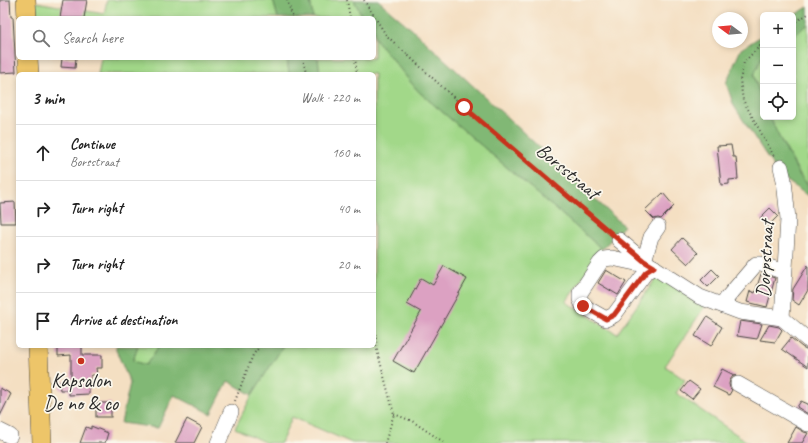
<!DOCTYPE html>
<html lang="en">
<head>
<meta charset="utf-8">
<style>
	body { margin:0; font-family:Caveat,sans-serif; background:#f6f6f6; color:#222 }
	.controls { position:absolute; right:12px; top:12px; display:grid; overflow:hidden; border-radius:6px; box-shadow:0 2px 6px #0003 }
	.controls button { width:36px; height:36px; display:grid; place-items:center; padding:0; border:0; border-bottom:1px solid #e0e0e0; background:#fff; color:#222; font:20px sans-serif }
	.compass { position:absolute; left:712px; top:12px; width:36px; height:36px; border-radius:50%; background:#fff; box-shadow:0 2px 6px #0003; rotate:286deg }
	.stop { position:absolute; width:12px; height:12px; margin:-9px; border:3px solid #c8321e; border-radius:50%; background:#fff }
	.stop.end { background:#c8321e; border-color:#fff; box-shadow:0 1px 4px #0008 }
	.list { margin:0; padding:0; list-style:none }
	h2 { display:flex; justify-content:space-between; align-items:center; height:52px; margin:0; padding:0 16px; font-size:17px }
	h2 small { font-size:13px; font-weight:400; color:#767676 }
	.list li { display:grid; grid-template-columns:26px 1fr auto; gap:12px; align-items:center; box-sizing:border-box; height:56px; padding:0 16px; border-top:1px solid #e0e0e0 }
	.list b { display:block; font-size:15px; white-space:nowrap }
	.list p { margin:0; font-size:13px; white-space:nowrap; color:#767676 }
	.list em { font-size:13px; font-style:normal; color:#767676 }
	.icon { flex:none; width:22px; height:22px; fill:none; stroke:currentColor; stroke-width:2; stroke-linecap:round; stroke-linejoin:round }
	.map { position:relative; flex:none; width:808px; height:443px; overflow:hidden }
	.search { position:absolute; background:#fff; box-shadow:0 2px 6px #0003; left:16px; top:16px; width:360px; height:44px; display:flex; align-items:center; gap:10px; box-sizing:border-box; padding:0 14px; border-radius:6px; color:#767676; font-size:15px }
	.panel { position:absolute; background:#fff; box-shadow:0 2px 6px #0003; left:16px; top:72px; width:360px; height:276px; border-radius:6px }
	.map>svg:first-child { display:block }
	.green { fill:#a2d889; stroke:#66825a }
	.forest { fill:#81b875; stroke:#567250 }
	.building { fill:#dca1c2 }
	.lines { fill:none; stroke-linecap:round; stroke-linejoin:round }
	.minor-casing { stroke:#494642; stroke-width:16 }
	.major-casing { stroke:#494642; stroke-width:20 }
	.path { stroke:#494642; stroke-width:2; stroke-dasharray:1 3; stroke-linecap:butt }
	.minor { stroke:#fff; stroke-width:15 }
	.major { stroke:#edc569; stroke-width:19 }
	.route { stroke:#c8321e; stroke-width:5 }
	.poi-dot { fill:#c8321e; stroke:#fbf7ec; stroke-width:1.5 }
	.labels { text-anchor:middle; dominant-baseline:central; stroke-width:3.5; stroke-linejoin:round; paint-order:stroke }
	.street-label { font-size:20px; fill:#2b2b2b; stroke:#fbf7ec }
	.poi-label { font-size:20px; fill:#2b2b2b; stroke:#fbf7ec }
</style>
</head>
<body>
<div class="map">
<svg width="808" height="443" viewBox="0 0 808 443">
	<rect width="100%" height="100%" fill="#fbf7ec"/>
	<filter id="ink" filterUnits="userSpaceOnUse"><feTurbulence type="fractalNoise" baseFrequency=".025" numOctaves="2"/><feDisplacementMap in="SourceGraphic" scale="8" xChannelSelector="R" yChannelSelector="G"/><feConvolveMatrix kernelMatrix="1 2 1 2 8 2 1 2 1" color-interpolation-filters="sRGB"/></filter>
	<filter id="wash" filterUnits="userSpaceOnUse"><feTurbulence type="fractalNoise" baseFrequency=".012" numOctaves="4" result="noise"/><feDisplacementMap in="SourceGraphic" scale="16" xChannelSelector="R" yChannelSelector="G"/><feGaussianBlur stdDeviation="0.9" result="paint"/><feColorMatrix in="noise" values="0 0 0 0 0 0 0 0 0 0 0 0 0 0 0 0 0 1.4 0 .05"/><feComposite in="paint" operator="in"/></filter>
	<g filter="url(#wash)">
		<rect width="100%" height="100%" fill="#f4dfc2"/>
		<!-- green -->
		<g class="green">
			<path d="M 107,0 L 273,0 L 278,18 L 37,18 L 36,2 L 104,14 Z"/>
			<path d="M 310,0 L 354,0 L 363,18 L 313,18 Z"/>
			<path d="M 808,24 L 808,185 L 801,176 L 777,133 L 770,117 L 793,117 L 793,36 Z"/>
			<path d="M 374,37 L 418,91 L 602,249 L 566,302 L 617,334 L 659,274 L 707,303 L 665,366 L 685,380 L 676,393 L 749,443 L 352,443 L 292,417 L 281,443 L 266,443 L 235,428 L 252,395 L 283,346 L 374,346 L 374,74 L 320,74 L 318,58 L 374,58 Z"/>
			<path d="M 763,56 L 763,101 L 757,86 L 754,75 L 762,57 Z"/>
			<path d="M 101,58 L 287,58 L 289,74 L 98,74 Z"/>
			<path d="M 138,346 L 159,346 L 146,365 L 133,361 Z"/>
		</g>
		<!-- forest -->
		<g class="forest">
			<path d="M 273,0 L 310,0 L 313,18 L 278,18 Z"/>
			<path d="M 354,0 L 378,0 L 415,32 L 624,226 L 602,249 L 418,91 L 374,37 L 374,18 L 363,18 Z"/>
			<path d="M 808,7 L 808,24 L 793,36 L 793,16 Z"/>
			<path d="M 763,35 L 763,56 L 762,57 L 754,75 L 757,86 L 763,101 L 763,117 L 770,117 L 777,133 L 800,176 L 808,185 L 808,196 L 779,175 L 734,106 L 726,83 L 741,49 Z"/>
			<path d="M 287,58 L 318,58 L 320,74 L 289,74 Z"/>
			<path d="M 116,346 L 138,346 L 133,361 L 146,365 L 159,346 L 283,346 L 252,395 L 228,381 L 211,414 L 174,395 L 158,428 L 121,423 L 130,383 L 116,350 Z"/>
		</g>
		<g id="blocks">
			<!-- building -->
			<g class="building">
				<path d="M 0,0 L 10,0 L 11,17 L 13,17 L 16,72 L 0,73 Z"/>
				<path d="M 63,0 L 87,0 L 84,18 L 60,18 Z"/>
				<path d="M 62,58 L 76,58 L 75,68 L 61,67 Z"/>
				<path d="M 731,145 L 733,157 L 736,157 L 738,179 L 729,180 L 729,184 L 721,185 L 717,146 Z"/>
				<path d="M 663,193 L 674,206 L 661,219 L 658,218 L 654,219 L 645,210 Z"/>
				<path d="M 15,202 L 16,223 L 1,223 L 0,203 Z"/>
				<path d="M 770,208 L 778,216 L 768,226 L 760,218 Z"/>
				<path d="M 682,238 L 698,253 L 688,264 L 672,249 Z"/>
				<path d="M 808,265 L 808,290 L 799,305 L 792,300 L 793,289 Z"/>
				<path d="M 444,266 L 467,279 L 414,373 L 393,361 L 421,312 L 407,304 L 421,278 L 433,285 Z"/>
				<path d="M 712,269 L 719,276 L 708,287 L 701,280 Z"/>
				<path d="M 606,270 L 626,282 L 618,295 L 598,283 Z"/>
				<path d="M 761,274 L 775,278 L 767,307 L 747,302 L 750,291 L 755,293 Z"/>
				<path d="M 707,317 L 722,327 L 711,346 L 695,336 Z"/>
				<path d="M 740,321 L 762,324 L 757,339 L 737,336 Z"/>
				<path d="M 769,325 L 779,327 L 782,330 L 775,342 L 760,340 Z"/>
				<path d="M 791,338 L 802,347 L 808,350 L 808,367 L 782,349 Z"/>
				<path d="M 66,346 L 82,346 L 82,355 L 102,355 L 102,368 L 96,368 L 97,375 L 91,375 L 91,380 L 89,380 L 89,394 L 69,395 L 69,390 L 60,390 L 59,382 L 71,381 L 71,355 L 58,356 L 58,347 L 66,347 Z"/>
				<path d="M 722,369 L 736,376 L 733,376 L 730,380 L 729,384 L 730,388 L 732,390 L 729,395 L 713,387 Z"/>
				<path d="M 689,381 L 700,389 L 692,399 L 681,391 Z"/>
				<path d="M 0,388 L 11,394 L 0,416 Z"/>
				<path d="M 801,401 L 808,404 L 808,414 L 797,407 Z"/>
				<rect x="96" y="403" width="15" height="14"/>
				<path d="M 187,419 L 202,427 L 194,443 L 175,443 Z"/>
				<path d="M 91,426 L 108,433 L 105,443 L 80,443 L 86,427 L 91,429 Z"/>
				<path d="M 796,427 L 804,432 L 808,433 L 802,443 L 787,443 Z"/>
			</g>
		</g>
	</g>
	<g filter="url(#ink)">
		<use href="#blocks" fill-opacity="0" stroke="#494642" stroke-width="1"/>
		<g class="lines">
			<defs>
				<g id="minor">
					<path d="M 781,167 L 784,180 L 788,219 L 782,318"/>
					<path d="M 619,240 L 644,261 L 700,297 L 740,312 L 782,318"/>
					<path d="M 612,258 L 654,267 L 646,272 L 614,315 L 606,319 L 583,306 L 580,299 L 580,293 L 600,263 L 604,259 Z"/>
					<path d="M 644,261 L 651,237 L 658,227"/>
					<path d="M 724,306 L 727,298 L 756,264 L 761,264 L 784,272"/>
					<path d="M 782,318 L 808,340"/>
					<path d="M 738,384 L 808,424"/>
					<path d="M 0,431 L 10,436"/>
					<path d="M 218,443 L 231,412"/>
				</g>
				<g id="major">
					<path d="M 26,0 L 27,18"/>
					<path d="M 28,58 L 29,74"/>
					<path d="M 38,346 L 42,443"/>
				</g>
			</defs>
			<!-- minor casing -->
			<use href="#minor" class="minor-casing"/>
			<!-- major casing -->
			<use href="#major" class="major-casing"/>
			<!-- path -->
			<g class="path">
				<path d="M 287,0 L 293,18"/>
				<path d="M 347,0 L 350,18"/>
				<path d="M 364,0 L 386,35 L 464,107 L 610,233"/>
				<path d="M 793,23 L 808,14"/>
				<path d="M 763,43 L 744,62 L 740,80 L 743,100 L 775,158"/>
				<path d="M 303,58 L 306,74"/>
				<path d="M 355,58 L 357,74"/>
				<path d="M 374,318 L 377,350 L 394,414 L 385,443"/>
				<path d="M 235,401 L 253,355 L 260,346"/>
				<path d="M 394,414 L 412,421 L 445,443"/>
			</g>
			<!-- minor -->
			<use href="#minor" class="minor"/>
			<!-- major -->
			<use href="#major" class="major"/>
		</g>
	</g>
	<g class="lines" filter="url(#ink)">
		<!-- route -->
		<path class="route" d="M 464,107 L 619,240 L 644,261 L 654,267 L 646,272 L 614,315 L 606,319 L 583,306"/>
	</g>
	<!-- markers -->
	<circle class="poi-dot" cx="81" cy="361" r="4"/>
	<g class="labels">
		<!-- street labels -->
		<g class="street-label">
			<text transform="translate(568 171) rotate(40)">Borsstraat</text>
			<text transform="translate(765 259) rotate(-87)">Dorpstraat</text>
		</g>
		<!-- poi labels -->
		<g class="poi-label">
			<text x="81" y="380">Kapsalon<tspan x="81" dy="23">De no &amp; co</tspan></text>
		</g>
	</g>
</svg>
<div class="controls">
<button>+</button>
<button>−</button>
<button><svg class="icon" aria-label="locate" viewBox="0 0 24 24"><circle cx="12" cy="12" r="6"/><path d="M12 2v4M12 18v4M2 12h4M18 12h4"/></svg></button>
</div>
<svg class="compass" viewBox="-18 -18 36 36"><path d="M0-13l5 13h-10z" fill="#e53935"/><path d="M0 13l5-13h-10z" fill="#767676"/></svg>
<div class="stop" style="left:464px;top:107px"></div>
<div class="stop end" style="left:583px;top:306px"></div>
<div class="search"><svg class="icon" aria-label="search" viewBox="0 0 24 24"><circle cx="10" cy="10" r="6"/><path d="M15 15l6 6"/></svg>Search here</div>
<section class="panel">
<h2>3 min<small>Walk · 220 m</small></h2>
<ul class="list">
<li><svg class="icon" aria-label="ahead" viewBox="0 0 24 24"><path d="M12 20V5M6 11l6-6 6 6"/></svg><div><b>Continue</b><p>Borsstraat</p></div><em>160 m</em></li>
<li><svg class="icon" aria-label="right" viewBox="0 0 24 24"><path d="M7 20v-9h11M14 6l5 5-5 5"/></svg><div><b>Turn right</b></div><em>40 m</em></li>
<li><svg class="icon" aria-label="right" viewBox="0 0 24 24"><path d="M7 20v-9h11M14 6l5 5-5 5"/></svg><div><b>Turn right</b></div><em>20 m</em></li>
<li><svg class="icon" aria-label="arrive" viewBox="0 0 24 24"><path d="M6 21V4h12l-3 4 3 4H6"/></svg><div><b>Arrive at destination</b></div></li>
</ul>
</section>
</div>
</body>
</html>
